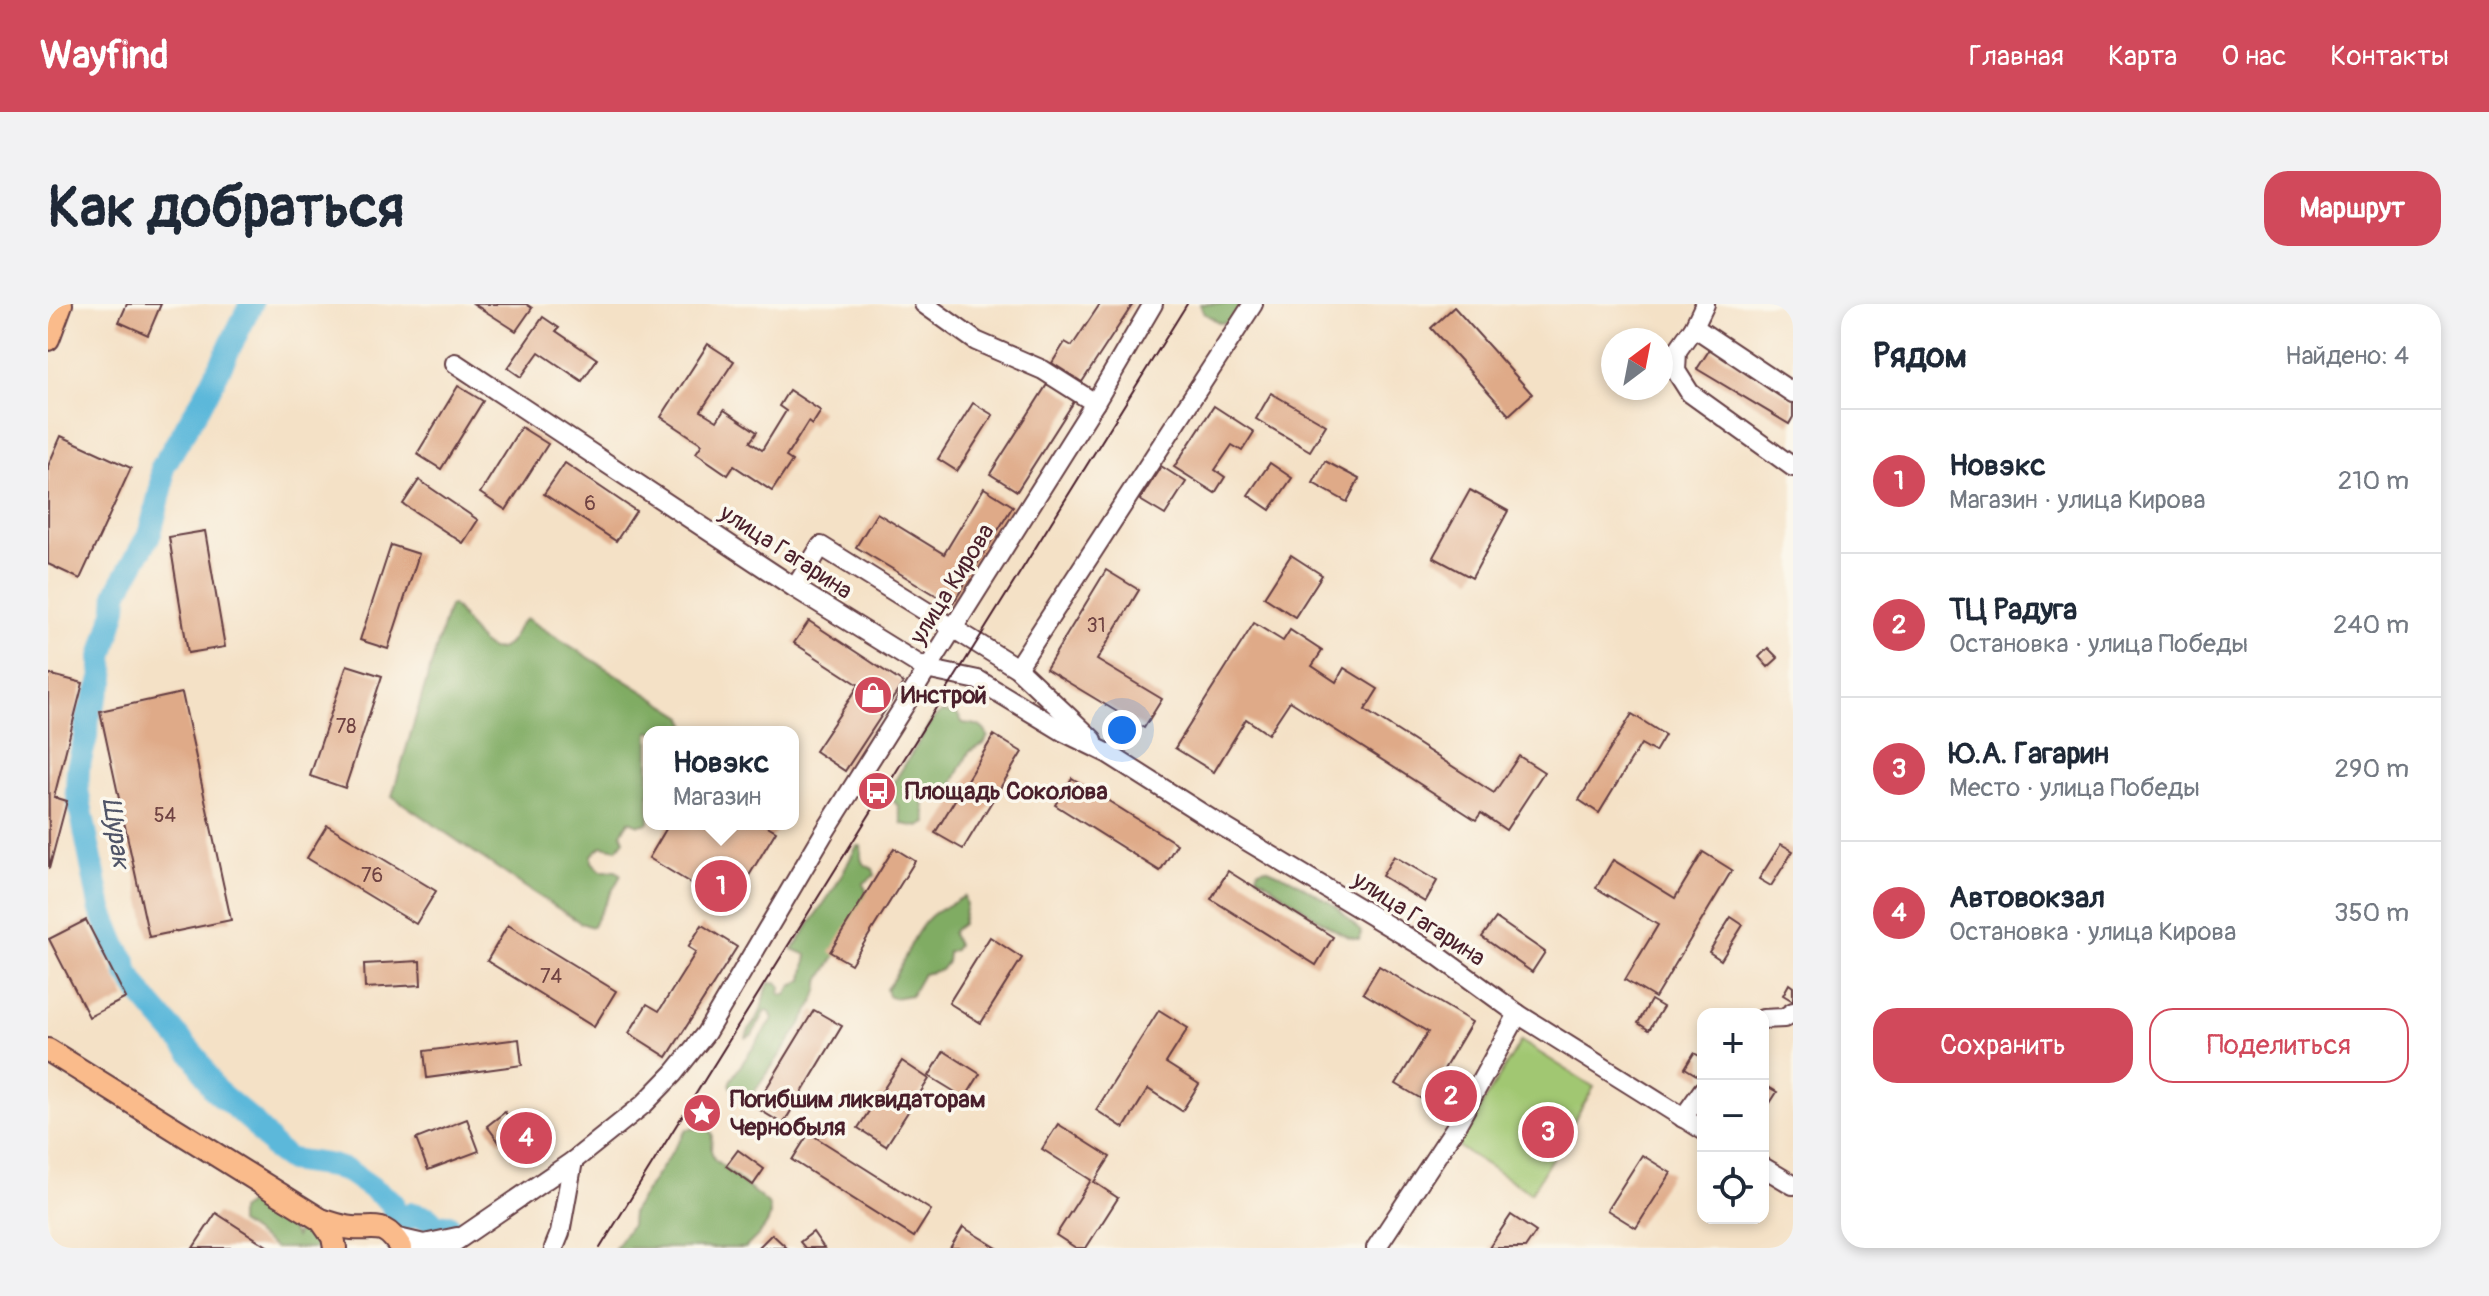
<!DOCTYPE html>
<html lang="ru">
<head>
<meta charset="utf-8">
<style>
	body { margin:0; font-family:Pangolin,sans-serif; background:#f2f2f3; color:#1f2937 }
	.controls { position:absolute; right:24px; bottom:24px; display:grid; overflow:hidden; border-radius:16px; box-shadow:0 4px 12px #0003 }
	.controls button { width:72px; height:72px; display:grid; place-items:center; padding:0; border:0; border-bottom:2px solid #e0e1e3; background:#fff; color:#1f2937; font:40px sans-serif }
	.compass { position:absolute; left:1553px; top:24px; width:72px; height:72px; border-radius:50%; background:#fff; box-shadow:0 4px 12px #0003; rotate:32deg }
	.you { position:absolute; left:1074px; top:426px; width:28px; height:28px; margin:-20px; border:6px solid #fff; border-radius:50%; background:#1a73e8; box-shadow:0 0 0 12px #1a73e833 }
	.badge { display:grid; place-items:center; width:52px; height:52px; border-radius:50%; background:#d1495b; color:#fff; font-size:26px; font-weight:700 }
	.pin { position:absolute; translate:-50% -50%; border:4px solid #fff; box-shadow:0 2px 8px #0006 }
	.popup { position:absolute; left:595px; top:422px; width:156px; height:104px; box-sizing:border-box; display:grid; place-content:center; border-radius:16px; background:#fff; filter:drop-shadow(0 2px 6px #0005); font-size:26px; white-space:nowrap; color:#747a83 }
	.popup b { font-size:30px; color:#1f2937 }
	.popup::after { content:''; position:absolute; left:50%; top:100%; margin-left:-16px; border:16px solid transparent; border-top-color:#fff }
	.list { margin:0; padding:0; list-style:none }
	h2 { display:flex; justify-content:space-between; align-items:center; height:104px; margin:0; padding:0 32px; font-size:34px }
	h2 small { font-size:26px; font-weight:400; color:#747a83 }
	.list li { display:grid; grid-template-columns:52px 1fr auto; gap:24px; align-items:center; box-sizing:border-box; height:144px; padding:0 32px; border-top:2px solid #e0e1e3 }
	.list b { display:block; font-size:30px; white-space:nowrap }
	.list p { margin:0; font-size:26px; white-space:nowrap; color:#747a83 }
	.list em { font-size:26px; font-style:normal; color:#747a83 }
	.actions { display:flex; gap:16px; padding:24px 32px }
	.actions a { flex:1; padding:18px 0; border:2px solid #d1495b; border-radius:24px; text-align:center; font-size:28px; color:#d1495b }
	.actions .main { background:#d1495b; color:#fff }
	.icon { flex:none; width:44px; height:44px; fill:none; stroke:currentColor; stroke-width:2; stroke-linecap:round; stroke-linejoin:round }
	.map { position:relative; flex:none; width:1745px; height:944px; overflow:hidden; border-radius:24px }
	header { display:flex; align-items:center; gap:48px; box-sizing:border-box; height:112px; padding:0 40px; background:#d1495b; color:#fff }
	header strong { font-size:38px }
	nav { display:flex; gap:44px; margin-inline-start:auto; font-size:28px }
	.intro { display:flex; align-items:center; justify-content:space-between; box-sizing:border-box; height:192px; padding:0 48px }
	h1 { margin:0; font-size:56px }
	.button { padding:20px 36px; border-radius:24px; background:#d1495b; color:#fff; font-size:28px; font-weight:700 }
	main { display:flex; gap:48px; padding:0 48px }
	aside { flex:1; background:#fff; border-radius:24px; box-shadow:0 4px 12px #0003 }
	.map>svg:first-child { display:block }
	.green { fill:#a1c772; stroke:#76734e; stroke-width:2 }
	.forest { fill:#80ac64; stroke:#656648; stroke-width:2 }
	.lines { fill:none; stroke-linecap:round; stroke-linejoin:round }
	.river { stroke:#5cb8da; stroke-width:24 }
	.building { fill:#dfaa88 }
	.minor-casing { stroke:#643c42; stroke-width:22 }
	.major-casing { stroke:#643c42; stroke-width:26 }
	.minor { stroke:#fff; stroke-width:18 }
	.major { stroke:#fabb8b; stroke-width:22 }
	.tram { stroke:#4a1f2b; stroke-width:2 }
	.labels { text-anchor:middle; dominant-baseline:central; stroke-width:7; stroke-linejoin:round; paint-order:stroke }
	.number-label { font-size:20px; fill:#6f4242 }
	.street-label { font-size:24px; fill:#4a1f2b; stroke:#fbf7ec }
	.poi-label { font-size:24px; font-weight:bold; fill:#4a1f2b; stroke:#fbf7ec; text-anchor:start }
	.water-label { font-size:26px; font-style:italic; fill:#505568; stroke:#fbf7ec }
</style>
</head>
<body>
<header>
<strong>Wayfind</strong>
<nav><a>Главная</a><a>Карта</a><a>О нас</a><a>Контакты</a></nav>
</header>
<div class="intro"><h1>Как добраться</h1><a class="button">Маршрут</a></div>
<main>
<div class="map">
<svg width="1745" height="944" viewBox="0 0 1745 944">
	<rect width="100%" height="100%" fill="#fbf7ec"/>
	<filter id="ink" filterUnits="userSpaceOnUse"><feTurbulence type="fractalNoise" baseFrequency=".0125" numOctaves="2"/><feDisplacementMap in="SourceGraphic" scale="16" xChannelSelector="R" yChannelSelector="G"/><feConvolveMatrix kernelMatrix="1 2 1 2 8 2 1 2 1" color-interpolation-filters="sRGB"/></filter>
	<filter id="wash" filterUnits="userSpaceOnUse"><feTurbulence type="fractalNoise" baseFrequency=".006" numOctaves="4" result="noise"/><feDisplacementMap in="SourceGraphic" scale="32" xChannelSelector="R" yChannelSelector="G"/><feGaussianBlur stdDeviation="1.8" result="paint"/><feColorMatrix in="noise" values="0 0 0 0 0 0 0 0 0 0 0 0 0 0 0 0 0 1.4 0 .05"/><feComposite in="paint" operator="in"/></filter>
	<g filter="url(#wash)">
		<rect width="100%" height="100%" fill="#f4e1c6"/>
		<!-- green -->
		<path class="green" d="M 1473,737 L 1546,783 L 1483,889 L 1409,842 Z"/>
		<!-- forest -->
		<g class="forest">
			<path d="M 1152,0 L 1195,0 L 1184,18 L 1172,19 L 1156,9 Z"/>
			<path d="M 404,301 C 419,312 435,362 460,340 C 468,332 468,320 479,315 L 636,413 L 640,428 L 601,428 L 601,519 L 591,521 L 581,517 L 573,529 L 576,536 L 569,545 L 554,542 L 544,551 L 544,558 L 553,567 L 568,567 L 573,571 L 544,623 L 533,619 L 483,587 L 344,492 L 401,302 Z"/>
			<path d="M 894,408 L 909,410 L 915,419 C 927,420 934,420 940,432 L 936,440 L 921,448 L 901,487 L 896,489 L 881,482 L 876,486 L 875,498 L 879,519 L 871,523 L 854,520 L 850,502 L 842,493 L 843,483 L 885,415 Z"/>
			<path d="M 809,542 L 813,542 C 815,556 808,557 825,565 L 827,571 L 815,580 L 818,586 L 818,604 L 771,678 C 775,697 718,769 705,790 L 696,794 L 682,783 L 682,777 L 725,715 L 722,708 L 718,707 L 704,731 L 698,734 C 700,723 707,720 711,711 C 716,701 716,689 721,679 L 729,678 L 733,682 L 732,690 L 738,691 L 744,682 L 755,676 L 759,651 L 745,645 L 787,583 Z"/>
			<path d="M 1218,564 L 1243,575 L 1289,603 L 1313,628 L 1312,635 C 1293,638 1231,584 1209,572 L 1210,566 Z"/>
			<path d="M 916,592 L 918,601 L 914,620 L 906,626 L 904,630 L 909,641 L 906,646 L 900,648 L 899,658 L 893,666 L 875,670 L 863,691 L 846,694 L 840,692 L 838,685 C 857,664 861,632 883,612 C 892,604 906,600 916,592 Z"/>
			<path d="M 658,824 L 664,830 L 663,846 L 666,855 L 720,900 C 728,919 709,932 697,944 L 567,944 L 583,921 L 584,908 L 639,825 Z"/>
			<path d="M 204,897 L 234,913 L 248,933 L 250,922 L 261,927 L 275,944 L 227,944 L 191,919 L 191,906 Z"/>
		</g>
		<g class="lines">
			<!-- river -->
			<path class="river" d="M 203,0 L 160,87 L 114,164 L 114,181 L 102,229 L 69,288 L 68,304 L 54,353 L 56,374 L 39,414 L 38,433 L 30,464 L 29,486 L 53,606 L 69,645 L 78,659 L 79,668 L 95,692 L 149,755 L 166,785 L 205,818 L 228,846 L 242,856 L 284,862 L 301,868 L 344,898 C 345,908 349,912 358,915 L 364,910 L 380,914 L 390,924 L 400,921"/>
		</g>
		<g id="blocks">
			<!-- building -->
			<g class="building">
				<path d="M 79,0 L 113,0 L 100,31 L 71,18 Z"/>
				<path d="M 426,0 L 478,0 L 484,4 L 468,27 Z"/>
				<path d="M 1052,0 L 1085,0 L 1034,78 L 1004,59 L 1017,38 L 1024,42 Z"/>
				<path d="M 1406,3 L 1484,90 L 1461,111 L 1383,24 Z"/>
				<path d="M 495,13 L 511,24 L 508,27 L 549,55 L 534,77 L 491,48 L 473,73 L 460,64 Z"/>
				<path d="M 660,40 L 686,57 L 653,107 L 669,117 L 676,106 L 709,128 L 702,138 L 714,146 L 738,107 L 731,102 L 741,86 L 773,107 L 764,121 L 760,118 L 738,153 L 744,157 L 724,187 L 686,162 L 680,171 L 648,149 L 654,140 L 613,113 Z"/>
				<path d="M 1662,45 L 1745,96 L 1745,113 L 1741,120 L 1649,65 Z"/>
				<path d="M 1000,79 L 1027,96 L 969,187 L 942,170 Z"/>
				<path d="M 410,82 L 435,97 L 393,165 L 369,150 Z"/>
				<path d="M 1223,89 L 1278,121 L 1262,147 L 1208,115 Z"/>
				<path d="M 925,99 L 945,111 L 909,167 L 890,155 Z"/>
				<path d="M 1166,102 L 1206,128 L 1194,147 L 1184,141 L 1167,166 L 1177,173 L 1167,189 L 1126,163 Z"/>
				<path d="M 473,123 L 500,140 L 458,206 L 432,189 Z"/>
				<path d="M 13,132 L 83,164 L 32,275 L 0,260 L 0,162 Z"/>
				<path d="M 1277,157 L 1311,175 L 1299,198 L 1265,179 Z"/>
				<path d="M 517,159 L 588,207 L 568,237 L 496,190 Z"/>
				<path d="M 1222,159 L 1244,174 L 1222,206 L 1200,191 Z"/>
				<path d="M 1113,162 L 1138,178 L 1117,211 L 1092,196 Z"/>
				<path d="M 371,176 L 430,216 L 415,239 L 355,200 Z"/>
				<path d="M 936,184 L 965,202 L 904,301 L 808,243 L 829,209 L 896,250 Z"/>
				<path d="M 1422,186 L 1460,207 L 1424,274 L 1385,253 Z"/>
				<path d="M 157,227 L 177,343 L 140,349 L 121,233 Z"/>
				<path d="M 343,241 L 371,250 L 340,345 L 312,336 Z"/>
				<path d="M 1243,251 L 1274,271 L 1247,313 L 1216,293 Z"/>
				<path d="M 1058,266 L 1091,286 L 1049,356 L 1114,395 L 1096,424 L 998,365 Z"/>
				<path d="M 761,317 L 855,379 L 797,467 L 767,447 L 811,381 L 746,339 Z"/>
				<path d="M 1206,319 L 1235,337 L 1242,326 L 1274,347 L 1264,362 L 1288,378 L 1296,364 L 1330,385 L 1317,406 L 1446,489 L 1471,452 L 1496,468 L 1458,526 L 1433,509 L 1428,516 L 1242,397 L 1220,430 L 1198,415 L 1166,468 L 1127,444 Z"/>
				<path d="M 1720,344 L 1730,354 L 1720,363 L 1711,353 Z"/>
				<path d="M 299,361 L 334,372 L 297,484 L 262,472 Z"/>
				<path d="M 0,370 L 35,379 L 6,493 L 19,497 L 1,565 Z"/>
				<path d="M 134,389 L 183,616 L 101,633 L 52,407 Z"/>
				<path d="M 1584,410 L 1617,431 L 1607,448 L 1593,440 L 1551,509 L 1531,496 Z"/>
				<path d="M 946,431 L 974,448 L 915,545 L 887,529 Z"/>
				<path d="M 1024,474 L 1129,540 L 1112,567 L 1007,501 Z"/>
				<path d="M 621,520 L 716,520 L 728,527 L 682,603 L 601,554 Z"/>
				<path d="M 279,521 L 388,587 L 368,620 L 259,554 Z"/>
				<path d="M 1733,540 L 1745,547 L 1723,582 L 1711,575 Z"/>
				<path d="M 846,544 L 867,557 L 803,660 L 782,648 Z"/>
				<path d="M 1655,548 L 1684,566 L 1607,694 L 1577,676 L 1610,621 L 1548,584 L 1565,556 L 1627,594 Z"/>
				<path d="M 1346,552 L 1389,577 L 1377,598 L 1334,572 Z"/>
				<path d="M 1180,567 L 1285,633 L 1268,661 L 1163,595 Z"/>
				<path d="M 1683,613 L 1695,621 L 1673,656 L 1661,648 Z"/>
				<path d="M 1448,614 L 1497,648 L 1484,668 L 1434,633 Z"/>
				<path d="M 38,616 L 78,694 L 41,713 L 1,635 Z"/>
				<path d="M 460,621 L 568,687 L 546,723 L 439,657 Z"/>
				<path d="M 654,621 L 689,643 L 619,753 L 581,729 L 599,700 L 611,707 L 648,648 L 640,643 Z"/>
				<path d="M 942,633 L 974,654 L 933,719 L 901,699 Z"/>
				<path d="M 372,657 L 373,681 L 317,684 L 316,660 Z"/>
				<path d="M 1331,662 L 1424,718 L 1377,797 L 1348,780 L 1380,728 L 1315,689 Z"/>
				<path d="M 1741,680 L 1745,683 L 1745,697 L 1735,691 Z"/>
				<path d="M 1603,696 L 1615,703 L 1601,726 L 1590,719 Z"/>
				<path d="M 766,706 L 794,722 L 735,820 L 707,803 Z"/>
				<path d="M 1111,706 L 1140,724 L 1118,759 L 1151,780 L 1134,807 L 1100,785 L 1076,824 L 1048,806 Z"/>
				<path d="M 471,735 L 474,761 L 379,774 L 376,747 Z"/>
				<path d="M 896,747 L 932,770 L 917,794 L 881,772 Z"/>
				<path d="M 1646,749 L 1655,754 L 1655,775 L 1637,764 Z"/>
				<path d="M 854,757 L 881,775 L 838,842 L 810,824 Z"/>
				<path d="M 1717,781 L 1729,788 L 1722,799 L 1715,795 Z"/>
				<path d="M 457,808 L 469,825 L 451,838 L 439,822 Z"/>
				<path d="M 419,815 L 431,847 L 380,866 L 368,835 Z"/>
				<path d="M 1010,820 L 1062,853 L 1046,878 L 1070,894 L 1038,944 L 1028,944 L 1008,931 L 1043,876 L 994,845 Z"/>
				<path d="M 761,829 L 883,906 L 866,933 L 744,856 Z"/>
				<path d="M 690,846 L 716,865 L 705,881 L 678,862 Z"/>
				<path d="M 1594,851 L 1623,869 L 1588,924 L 1559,906 Z"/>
				<path d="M 168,909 L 222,944 L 145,944 Z"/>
				<path d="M 1463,911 L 1488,928 L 1477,944 L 1441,944 Z"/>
				<path d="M 915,923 L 949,944 L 902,944 Z"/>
				<path d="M 765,928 L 776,944 L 757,944 L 752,938 Z"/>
				<path d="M 724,930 L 739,944 L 710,944 Z"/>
			</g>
		</g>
	</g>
	<g filter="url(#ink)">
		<use href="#blocks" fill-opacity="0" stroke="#643c42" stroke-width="2"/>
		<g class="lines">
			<defs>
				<g id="minor">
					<path d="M 876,0 L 928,37 L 995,66 L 1047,99"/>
					<path d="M 1657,0 L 1646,23 L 1629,47 L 1628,67 L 1642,89 L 1745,163"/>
					<path d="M 1646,23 L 1745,89"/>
					<path d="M 407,59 L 747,284 L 878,365 L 930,376 L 1016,428 L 1059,449 L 1166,517 L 1389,651 L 1470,710 L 1655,826"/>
					<path d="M 747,284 L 773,242 L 969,364 L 1045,436"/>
					<path d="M 969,364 L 1205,0"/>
					<path d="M 1715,715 L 1736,714 L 1745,708"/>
					<path d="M 1635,814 L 1655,786"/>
					<path d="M 1715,863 L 1745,881"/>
					<path d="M 346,933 L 376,940 L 409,933"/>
					<path d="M 398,944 L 525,857 L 596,800 L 626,769 L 658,729 L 776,529 L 1047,99 L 1105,0"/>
					<path d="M 506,944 L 512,929 L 525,857"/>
					<path d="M 1328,944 L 1407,824 L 1470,710"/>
				</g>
				<g id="major">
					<path d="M 0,35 L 13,0"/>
					<path d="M 0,746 L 273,916 C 283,919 293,923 304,924 C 329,926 336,917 353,944"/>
					<path d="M 273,916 L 285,933 L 287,944"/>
				</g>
			</defs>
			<!-- minor casing -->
			<use href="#minor" class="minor-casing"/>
			<!-- major casing -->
			<use href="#major" class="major-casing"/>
			<!-- minor -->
			<use href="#minor" class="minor"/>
			<!-- major -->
			<use href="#major" class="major"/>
			<!-- tram -->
			<path class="tram" d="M 552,944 L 1139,0"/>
		</g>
	</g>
	<!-- icons -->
	<defs>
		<symbol id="shop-disc" viewBox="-11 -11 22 22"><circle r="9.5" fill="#d1495b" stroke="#fbf7ec"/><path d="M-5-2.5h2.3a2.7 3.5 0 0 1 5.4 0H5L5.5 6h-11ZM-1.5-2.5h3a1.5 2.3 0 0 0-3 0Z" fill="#fff"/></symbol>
		<symbol id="bus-disc" viewBox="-11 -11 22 22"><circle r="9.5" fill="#d1495b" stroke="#fbf7ec"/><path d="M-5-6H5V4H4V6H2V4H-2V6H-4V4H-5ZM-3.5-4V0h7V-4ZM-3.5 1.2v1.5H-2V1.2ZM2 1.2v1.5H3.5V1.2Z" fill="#fff"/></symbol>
		<symbol id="sight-disc" viewBox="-11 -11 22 22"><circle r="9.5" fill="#d1495b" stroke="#fbf7ec"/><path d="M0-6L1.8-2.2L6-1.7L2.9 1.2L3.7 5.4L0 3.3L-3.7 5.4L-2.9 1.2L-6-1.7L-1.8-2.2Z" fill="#fff"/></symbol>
	</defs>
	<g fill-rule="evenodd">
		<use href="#shop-disc" x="803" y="369" width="44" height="44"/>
		<use href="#bus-disc" x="807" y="465" width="44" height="44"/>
		<use href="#sight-disc" x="632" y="787" width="44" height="44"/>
	</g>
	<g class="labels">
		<!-- number labels -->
		<g class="number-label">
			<text x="542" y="199">6</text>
			<text x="1048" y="321">31</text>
			<text x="298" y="422">78</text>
			<text x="117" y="511">54</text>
			<text x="324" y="571">76</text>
			<text x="503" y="672">74</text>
		</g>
		<!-- street labels -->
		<g class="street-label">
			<text transform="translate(738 248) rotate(33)">улица Гагарина</text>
			<text transform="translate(904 280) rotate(-58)">улица Кирова</text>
			<text transform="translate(1371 615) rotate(33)">улица Гагарина</text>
		</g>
		<!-- poi labels -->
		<g class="poi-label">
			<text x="853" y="391">Инстрой</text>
			<text x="857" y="487">Площадь Соколова</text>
			<text x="682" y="795">Погибшим ликвидаторам<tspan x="682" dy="28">Чернобыля</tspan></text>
		</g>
		<!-- water labels -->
		<g class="water-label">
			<text transform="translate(68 529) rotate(81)">Шурак</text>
		</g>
	</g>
</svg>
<div class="controls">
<button>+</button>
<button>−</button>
<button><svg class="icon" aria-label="locate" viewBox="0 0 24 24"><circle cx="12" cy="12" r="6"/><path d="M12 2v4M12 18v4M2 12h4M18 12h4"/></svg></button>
</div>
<svg class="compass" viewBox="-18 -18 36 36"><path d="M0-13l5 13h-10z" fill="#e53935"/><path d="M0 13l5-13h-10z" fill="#747a83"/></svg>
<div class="you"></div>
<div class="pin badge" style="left:673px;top:582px">1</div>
<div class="popup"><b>Новэкс</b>Магазин</div>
<div class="pin badge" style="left:1403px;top:792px">2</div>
<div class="pin badge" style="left:1500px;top:828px">3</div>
<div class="pin badge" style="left:478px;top:834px">4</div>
</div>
<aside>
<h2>Рядом<small>Найдено: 4</small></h2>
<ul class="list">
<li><span class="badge">1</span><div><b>Новэкс</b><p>Магазин · улица Кирова</p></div><em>210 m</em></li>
<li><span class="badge">2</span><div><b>ТЦ Радуга</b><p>Остановка · улица Победы</p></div><em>240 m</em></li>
<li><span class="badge">3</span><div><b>Ю.А. Гагарин</b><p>Место · улица Победы</p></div><em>290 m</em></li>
<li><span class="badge">4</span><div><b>Автовокзал</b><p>Остановка · улица Кирова</p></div><em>350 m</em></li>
</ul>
<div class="actions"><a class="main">Сохранить</a><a>Поделиться</a></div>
</aside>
</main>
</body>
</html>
